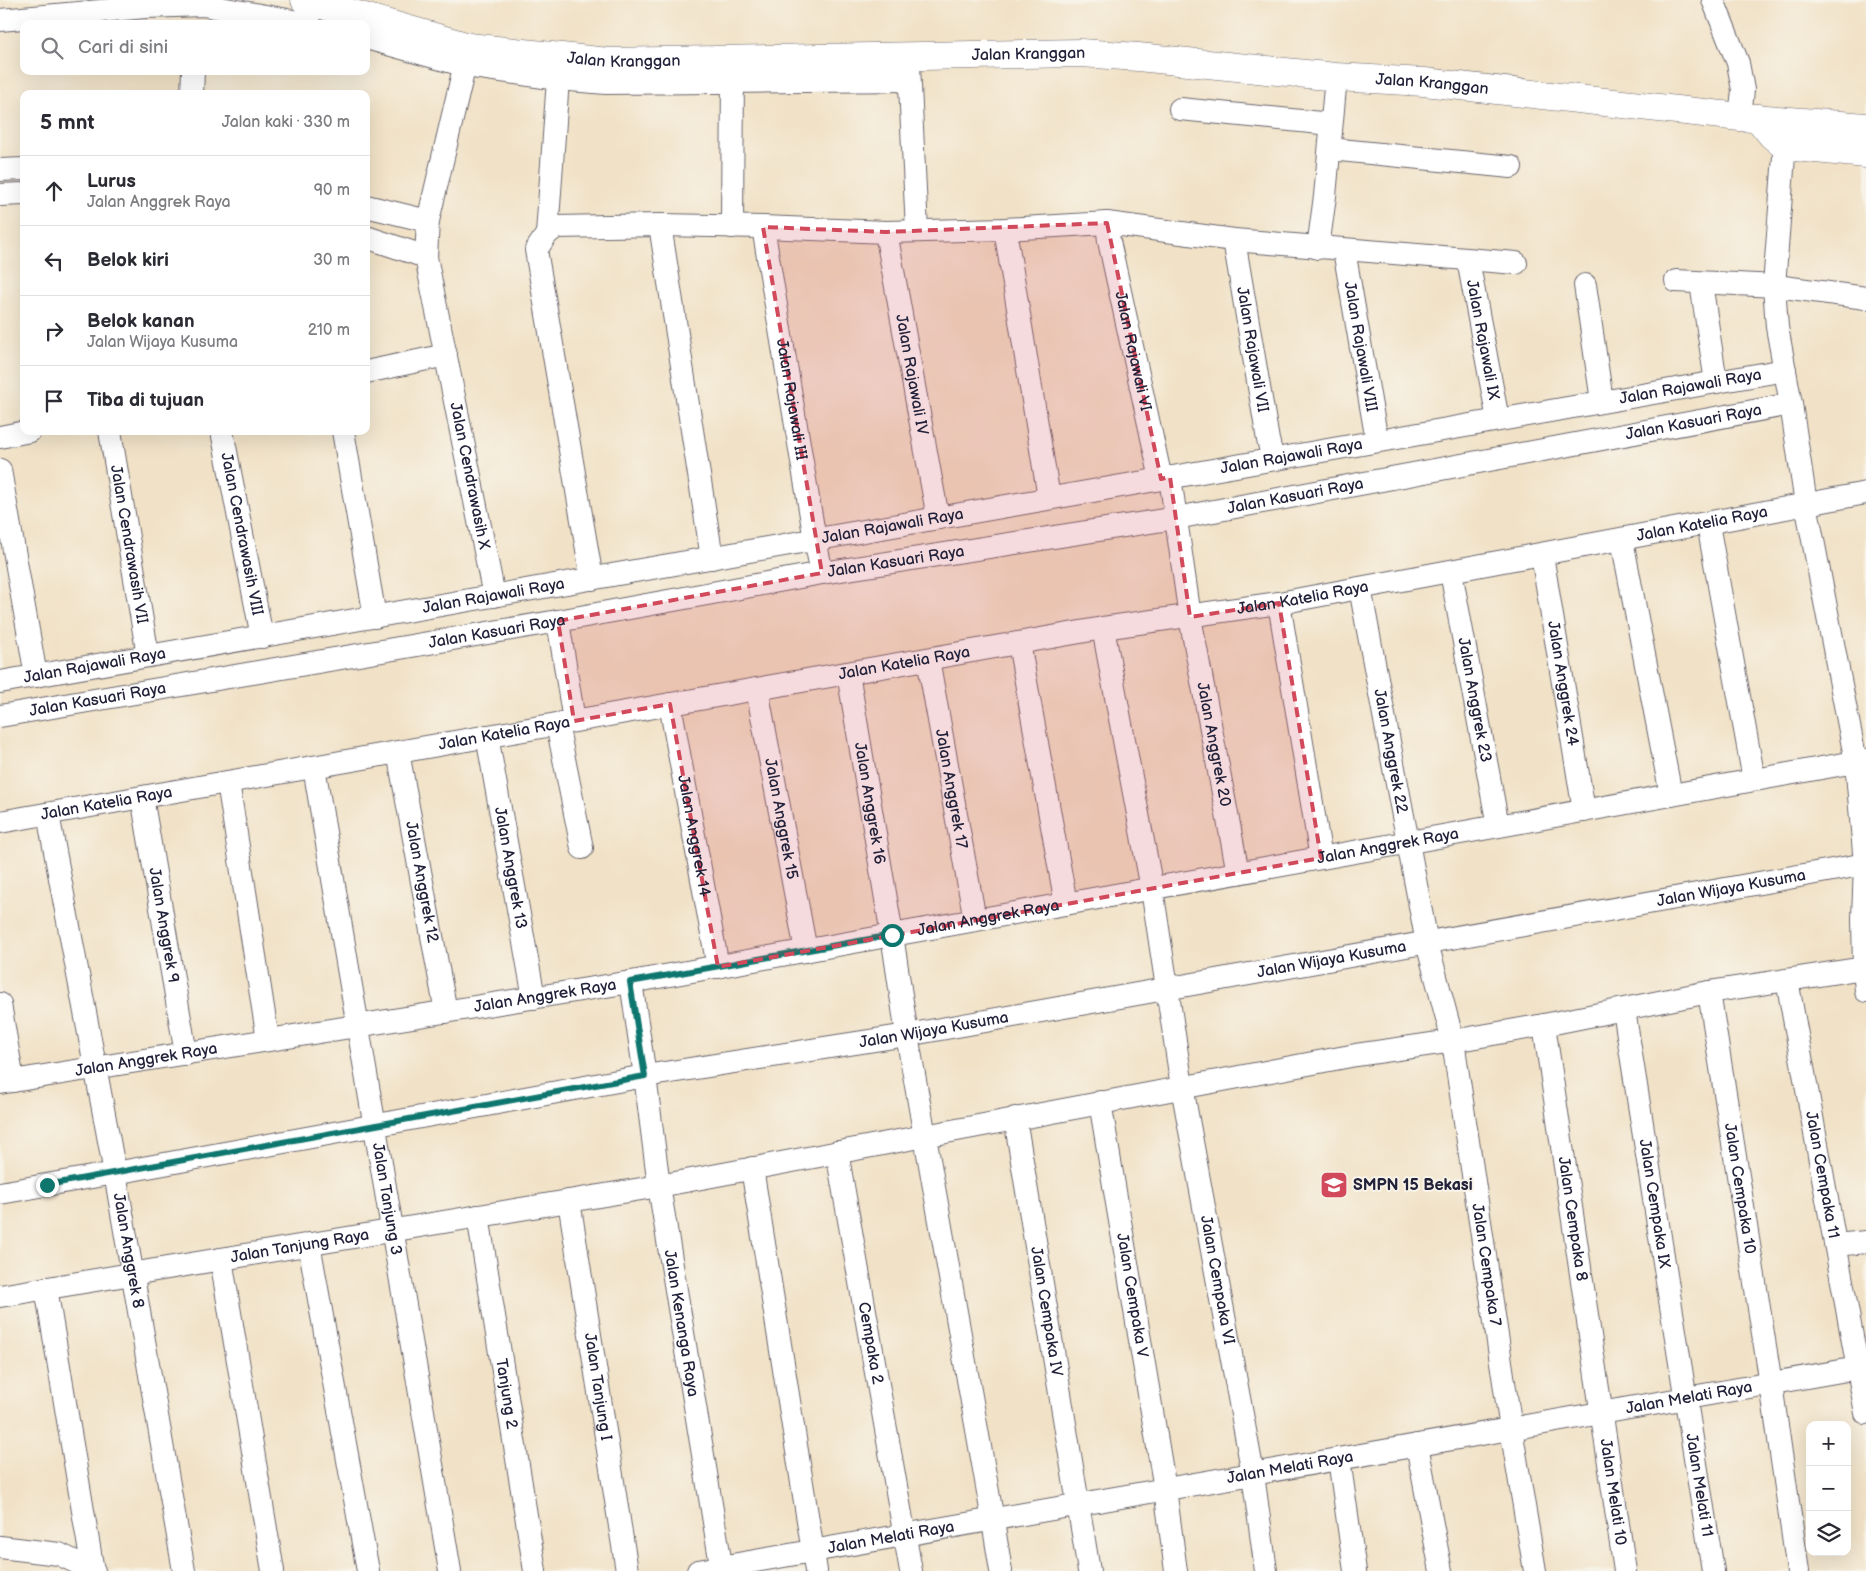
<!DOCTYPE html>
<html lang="id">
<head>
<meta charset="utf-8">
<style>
	body { margin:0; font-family:"Balsamiq Sans",sans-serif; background:#f2f2f3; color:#2b2b33 }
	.controls { position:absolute; right:15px; bottom:15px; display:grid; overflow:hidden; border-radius:10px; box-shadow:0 5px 20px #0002 }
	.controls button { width:45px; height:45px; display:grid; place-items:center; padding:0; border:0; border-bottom:1px solid #e1e1e2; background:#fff; color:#2b2b33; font:25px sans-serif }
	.stop { position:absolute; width:15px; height:15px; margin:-11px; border:4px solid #0f766e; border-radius:50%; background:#fff }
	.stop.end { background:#0f766e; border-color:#fff; box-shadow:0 1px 5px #0008 }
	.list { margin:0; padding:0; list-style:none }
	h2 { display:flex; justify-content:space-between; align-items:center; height:65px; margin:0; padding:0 20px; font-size:21px }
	h2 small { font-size:16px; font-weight:400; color:#7c7c81 }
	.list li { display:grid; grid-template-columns:32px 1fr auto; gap:15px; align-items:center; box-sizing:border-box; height:70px; padding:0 20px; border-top:1px solid #e1e1e2 }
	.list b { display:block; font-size:19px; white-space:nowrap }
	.list p { margin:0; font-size:16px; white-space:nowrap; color:#7c7c81 }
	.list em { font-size:16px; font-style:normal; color:#7c7c81 }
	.icon { flex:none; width:28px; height:28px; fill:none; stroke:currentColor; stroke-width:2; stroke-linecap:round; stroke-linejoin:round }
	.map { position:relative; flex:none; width:1866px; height:1571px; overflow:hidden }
	.search { position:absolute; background:#fff; box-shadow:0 5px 20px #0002; left:20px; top:20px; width:350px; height:55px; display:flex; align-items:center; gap:12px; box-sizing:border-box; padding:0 18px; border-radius:10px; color:#7c7c81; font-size:19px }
	.panel { position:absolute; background:#fff; box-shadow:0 5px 20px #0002; left:20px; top:90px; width:350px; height:345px; border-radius:10px }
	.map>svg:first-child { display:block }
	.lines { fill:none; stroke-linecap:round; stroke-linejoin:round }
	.minor-casing { stroke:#6a656c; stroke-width:24 }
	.major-casing { stroke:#6a656c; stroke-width:29 }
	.minor { stroke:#fff; stroke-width:22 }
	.major { stroke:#fff; stroke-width:28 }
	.route { stroke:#0f766e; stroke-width:6 }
	.marked { fill:#d1495b; fill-opacity:0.2; stroke:#d1495b; stroke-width:4; stroke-dasharray:10 6; stroke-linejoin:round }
	.labels { text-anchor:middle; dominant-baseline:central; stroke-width:4; stroke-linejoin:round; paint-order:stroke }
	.street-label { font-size:16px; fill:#22223b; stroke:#f7f3e8 }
	.poi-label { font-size:16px; font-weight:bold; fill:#22223b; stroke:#f7f3e8; text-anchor:start }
</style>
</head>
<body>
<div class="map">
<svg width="1866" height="1571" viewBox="0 0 1866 1571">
	<rect width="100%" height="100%" fill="#f7f3e8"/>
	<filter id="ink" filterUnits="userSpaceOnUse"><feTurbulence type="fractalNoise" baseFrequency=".02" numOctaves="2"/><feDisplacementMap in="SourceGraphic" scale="10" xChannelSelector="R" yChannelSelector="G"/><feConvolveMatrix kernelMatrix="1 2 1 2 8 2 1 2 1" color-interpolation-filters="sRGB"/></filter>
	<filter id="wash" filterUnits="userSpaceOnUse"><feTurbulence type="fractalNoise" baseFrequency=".0096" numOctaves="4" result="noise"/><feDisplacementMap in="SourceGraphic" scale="20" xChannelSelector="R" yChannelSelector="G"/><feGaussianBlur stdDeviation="1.12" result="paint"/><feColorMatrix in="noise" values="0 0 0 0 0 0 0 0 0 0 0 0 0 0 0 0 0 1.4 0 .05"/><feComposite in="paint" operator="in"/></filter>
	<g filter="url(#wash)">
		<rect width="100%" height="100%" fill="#f1e2c7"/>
	</g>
	<g filter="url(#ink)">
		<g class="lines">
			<defs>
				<g id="minor">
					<path d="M 1713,0 L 1738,63 L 1743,90 L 1740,117"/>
					<path d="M 0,20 L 146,7 L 203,5 L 310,24"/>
					<path d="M 366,38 L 466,66 L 558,79 L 606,83 L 909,80"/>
					<path id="s1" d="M 469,47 L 428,221 L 426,257 L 494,596"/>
					<path d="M 909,65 L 917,231"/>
					<path d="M 192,94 L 193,71"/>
					<path d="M 1180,109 L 1331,124"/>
					<path d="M 1330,149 L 1511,167"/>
					<path d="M 0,170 L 24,169"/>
					<path d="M 0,195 L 24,194"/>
					<path d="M 366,206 L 428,221"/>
					<path id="s2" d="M 1107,223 L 1109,241 L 1161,479"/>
					<path d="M 660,225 L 712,558"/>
					<path d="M 732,227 L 733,68"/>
					<path id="s3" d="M 763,227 L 815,540 L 822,573"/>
					<path d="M 1005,229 L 1049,498"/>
					<path id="s4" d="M 886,232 L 938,518"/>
					<path d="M 547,234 L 558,79"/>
					<path d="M 366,237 L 426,257"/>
					<path id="s5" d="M 1234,240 L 1268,440 L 1273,459"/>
					<path d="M 1318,248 L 1325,196 L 1336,77"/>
					<path id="s6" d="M 1344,250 L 1377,441"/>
					<path id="s7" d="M 1468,260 L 1496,409 L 1499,419"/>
					<path d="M 1676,281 L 1776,286 L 1866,298"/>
					<path d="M 1701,283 L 1716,382"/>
					<path d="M 1585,285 L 1602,401"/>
					<path d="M 366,372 L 446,355"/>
					<path id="s8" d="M 110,431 L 148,656"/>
					<path id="s9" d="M 222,431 L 262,637"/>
					<path d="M 343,431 L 375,617"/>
					<path d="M 0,437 L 30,431"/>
					<path d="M 0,470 L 36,676"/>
					<path id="s10" d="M 1170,477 L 1190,617 L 1238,873"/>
					<path d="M 1708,524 L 1754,780"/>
					<path d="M 1622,540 L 1671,795"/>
					<path id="s11" d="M 1542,555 L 1584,811"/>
					<path id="s12" d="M 1451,572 L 1498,826"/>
					<path d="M 592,579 L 536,250 L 547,234 L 556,227 L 660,225 L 763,227 L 886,232 L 1005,229 L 1107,223 L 1234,240 L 1516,263"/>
					<path id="s13" d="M 1360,588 L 1427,943 L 1453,1041 L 1511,1429 L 1535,1571"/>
					<path d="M 1279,603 L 1321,858"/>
					<path d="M 558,621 L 574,721"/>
					<path id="s14" d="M 1103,628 L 1152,889 L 1182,1087 L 1253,1474 L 1266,1571"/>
					<path d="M 1019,643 L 1066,904"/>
					<path id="s15" d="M 928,659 L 975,920"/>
					<path id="s16" d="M 848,673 L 892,935 L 907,1035 L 991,1509 L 1001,1571"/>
					<path id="s17" d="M 0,682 L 1785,370"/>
					<path id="s18" d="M 757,689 L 806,951"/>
					<path id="s19" d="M 670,704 L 718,967"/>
					<path id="s20" d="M 0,716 L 558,621 L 822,573 L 1176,518 L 1791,404"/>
					<path d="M 557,724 L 582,848"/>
					<path id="s21" d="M 487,736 L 534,998"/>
					<path id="s22" d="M 398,752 L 446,1012"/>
					<path id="s23" d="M 314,767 L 450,1571"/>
					<path d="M 228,782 L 268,1040"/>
					<path id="s24" d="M 142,797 L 186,1054"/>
					<path id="s25" d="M 48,814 L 115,1173 L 184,1571"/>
					<path id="s26" d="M 0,822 L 1103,628 L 1279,603 L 1866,493"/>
					<path d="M 1864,968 L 1866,991"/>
					<path id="s27" d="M 1787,980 L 1866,1413"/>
					<path id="s28" d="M 631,982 L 645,1076 L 659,1186 L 722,1571"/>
					<path id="s29" d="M 1709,992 L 1771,1384 L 1798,1571"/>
					<path d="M 0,1004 L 13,1081"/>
					<path id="s30" d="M 1624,1010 L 1713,1571"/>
					<path id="s31" d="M 1544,1025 L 1625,1571"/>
					<path id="s32" d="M 0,1083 L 631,982 L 1866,760"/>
					<path id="s33" d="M 1100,1102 L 1165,1489 L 1176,1571"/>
					<path id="s34" d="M 1015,1118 L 1089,1571"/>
					<path id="s35" d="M 837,1152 L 911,1571"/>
					<path d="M 752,1168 L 816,1571"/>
					<path id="s36" d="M 0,1193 L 115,1173 L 645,1076 L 907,1035 L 1866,864"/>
					<path id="s37" d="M 569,1201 L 627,1571"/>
					<path id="s38" d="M 478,1216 L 535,1571"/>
					<path d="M 309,1244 L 368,1571"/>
					<path d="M 1836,1245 L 1866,1242"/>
					<path d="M 221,1259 L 273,1571"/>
					<path d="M 46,1288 L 93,1571"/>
					<path id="s39" d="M 0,1296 L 659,1186 L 1356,1055 L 1453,1041 L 1544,1025 L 1709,992 L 1864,968 L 1863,919 L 1865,864 L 1856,762 L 1806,504 L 1791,404 L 1777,327 L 1774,286 L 1786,130"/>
					<path d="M 1417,1445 L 1441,1571"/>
					<path d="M 1339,1459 L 1355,1571"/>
					<path d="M 0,1547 L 59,1554 L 94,1571"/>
					<path id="s40" d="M 698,1571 L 1858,1368"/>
				</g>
				<g id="major">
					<path id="s41" d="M 305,0 L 469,47 L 608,62 L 1081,53 L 1138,57 L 1336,77 L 1424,82 L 1740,117 L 1866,127"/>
					<path d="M 1758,118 L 1772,135 L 1785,146 L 1866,154"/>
				</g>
			</defs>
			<!-- minor casing -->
			<use href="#minor" class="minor-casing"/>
			<!-- major casing -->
			<use href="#major" class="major-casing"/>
			<!-- minor -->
			<use href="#minor" class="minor"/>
			<!-- major -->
			<use href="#major" class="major"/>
		</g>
	</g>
	<g class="lines" filter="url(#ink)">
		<!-- route -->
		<path class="route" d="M 47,1185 L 645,1076 L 630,982 L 892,935"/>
	</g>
	<!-- marked area -->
	<path class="marked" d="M 1107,223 L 1161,479 L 1170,477 L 1190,617 L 1279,603 L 1321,858 L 718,967 L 670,704 L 574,721 L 558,621 L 822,573 L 763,227 L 886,232 Z"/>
	<!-- icons -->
	<defs>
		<symbol id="school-square" viewBox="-11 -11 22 22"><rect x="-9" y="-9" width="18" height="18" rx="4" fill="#d1495b" stroke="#f7f3e8"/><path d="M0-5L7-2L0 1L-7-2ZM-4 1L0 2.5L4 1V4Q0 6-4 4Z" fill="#fff"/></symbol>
	</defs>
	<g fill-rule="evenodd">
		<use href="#school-square" x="1318" y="1169" width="32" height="32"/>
	</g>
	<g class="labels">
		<!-- street labels -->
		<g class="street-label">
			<text stroke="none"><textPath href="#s41" startOffset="731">Jalan Kranggan</textPath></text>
			<text stroke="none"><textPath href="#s41" startOffset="326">Jalan Kranggan</textPath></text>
			<text stroke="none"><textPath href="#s41" startOffset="1136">Jalan Kranggan</textPath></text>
			<text stroke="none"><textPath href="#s7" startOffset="81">Jalan Rajawali IX</textPath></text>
			<text stroke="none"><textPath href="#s6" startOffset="98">Jalan Rajawali VIII</textPath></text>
			<text stroke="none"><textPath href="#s5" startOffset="111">Jalan Rajawali VII</textPath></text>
			<text stroke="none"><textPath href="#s2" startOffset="131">Jalan Rajawali VI</textPath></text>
			<text stroke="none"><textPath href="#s4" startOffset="145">Jalan Rajawali IV</textPath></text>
			<text stroke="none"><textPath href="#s17" startOffset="1716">Jalan Rajawali Raya</textPath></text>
			<text stroke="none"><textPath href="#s3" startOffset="175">Jalan Rajawali III</textPath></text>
			<text stroke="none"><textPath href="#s20" startOffset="1719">Jalan Kasuari Raya</textPath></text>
			<text stroke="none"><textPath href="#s17" startOffset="1311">Jalan Rajawali Raya</textPath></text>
			<text stroke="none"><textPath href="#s1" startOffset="438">Jalan Cendrawasih X</textPath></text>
			<text stroke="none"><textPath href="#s20" startOffset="1314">Jalan Kasuari Raya</textPath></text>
			<text stroke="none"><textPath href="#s26" startOffset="1728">Jalan Katelia Raya</textPath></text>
			<text stroke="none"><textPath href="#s17" startOffset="906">Jalan Rajawali Raya</textPath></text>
			<text stroke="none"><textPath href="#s9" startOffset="105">Jalan Cendrawasih VIII</textPath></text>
			<text stroke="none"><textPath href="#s8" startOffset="115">Jalan Cendrawasih VII</textPath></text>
			<text stroke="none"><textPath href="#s20" startOffset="909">Jalan Kasuari Raya</textPath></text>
			<text stroke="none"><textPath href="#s17" startOffset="501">Jalan Rajawali Raya</textPath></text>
			<text stroke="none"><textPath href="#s26" startOffset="1322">Jalan Katelia Raya</textPath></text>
			<text stroke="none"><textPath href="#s20" startOffset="504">Jalan Kasuari Raya</textPath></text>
			<text stroke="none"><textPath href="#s26" startOffset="918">Jalan Katelia Raya</textPath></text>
			<text stroke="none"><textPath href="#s17" startOffset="96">Jalan Rajawali Raya</textPath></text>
			<text stroke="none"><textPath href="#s11" startOffset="130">Jalan Anggrek 24</textPath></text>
			<text stroke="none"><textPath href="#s20" startOffset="99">Jalan Kasuari Raya</textPath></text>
			<text stroke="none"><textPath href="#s12" startOffset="130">Jalan Anggrek 23</textPath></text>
			<text stroke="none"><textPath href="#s26" startOffset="512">Jalan Katelia Raya</textPath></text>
			<text stroke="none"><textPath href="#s10" startOffset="271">Jalan Anggrek 20</textPath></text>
			<text stroke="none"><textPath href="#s13" startOffset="166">Jalan Anggrek 22</textPath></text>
			<text stroke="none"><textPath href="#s15" startOffset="132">Jalan Anggrek 17</textPath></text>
			<text stroke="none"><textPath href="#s26" startOffset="108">Jalan Katelia Raya</textPath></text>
			<text stroke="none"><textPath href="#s16" startOffset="132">Jalan Anggrek 16</textPath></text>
			<text stroke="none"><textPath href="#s18" startOffset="132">Jalan Anggrek 15</textPath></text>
			<text stroke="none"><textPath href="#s19" startOffset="134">Jalan Anggrek 14</textPath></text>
			<text stroke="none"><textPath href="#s32" startOffset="1408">Jalan Anggrek Raya</textPath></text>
			<text stroke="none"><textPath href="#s21" startOffset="134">Jalan Anggrek 13</textPath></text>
			<text stroke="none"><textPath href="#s22" startOffset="132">Jalan Anggrek 12</textPath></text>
			<text stroke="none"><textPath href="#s36" startOffset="1758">Jalan Wijaya Kusuma</textPath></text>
			<text stroke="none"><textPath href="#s32" startOffset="1002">Jalan Anggrek Raya</textPath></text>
			<text stroke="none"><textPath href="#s24" startOffset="130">Jalan Anggrek 9</textPath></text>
			<text stroke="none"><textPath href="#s36" startOffset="1352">Jalan Wijaya Kusuma</textPath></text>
			<text stroke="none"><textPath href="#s32" startOffset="552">Jalan Anggrek Raya</textPath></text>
			<text stroke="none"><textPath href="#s36" startOffset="948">Jalan Wijaya Kusuma</textPath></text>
			<text stroke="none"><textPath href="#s32" startOffset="148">Jalan Anggrek Raya</textPath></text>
			<text stroke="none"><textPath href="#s27" startOffset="198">Jalan Cempaka 11</textPath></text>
			<text stroke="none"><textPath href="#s29" startOffset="199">Jalan Cempaka 10</textPath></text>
			<text stroke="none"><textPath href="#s23" startOffset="438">Jalan Tanjung 3</textPath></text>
			<text stroke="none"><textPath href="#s30" startOffset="196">Jalan Cempaka IX</textPath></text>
			<text stroke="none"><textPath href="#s31" startOffset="196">Jalan Cempaka 8</textPath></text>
			<text stroke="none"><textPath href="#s39" startOffset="304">Jalan Tanjung Raya</textPath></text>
			<text stroke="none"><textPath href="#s25" startOffset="444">Jalan Anggrek 8</textPath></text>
			<text stroke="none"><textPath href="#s13" startOffset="689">Jalan Cempaka 7</textPath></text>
			<text stroke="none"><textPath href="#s14" startOffset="662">Jalan Cempaka VI</textPath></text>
			<text stroke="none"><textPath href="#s33" startOffset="196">Jalan Cempaka V</textPath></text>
			<text stroke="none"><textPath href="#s34" startOffset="196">Jalan Cempaka IV</textPath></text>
			<text stroke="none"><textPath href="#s28" startOffset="345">Jalan Kenanga Raya</textPath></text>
			<text stroke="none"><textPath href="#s35" startOffset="194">Cempaka 2</textPath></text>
			<text stroke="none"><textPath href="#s37" startOffset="188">Jalan Tanjung I</textPath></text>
			<text stroke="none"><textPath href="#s38" startOffset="180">Tanjung 2</textPath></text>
			<text stroke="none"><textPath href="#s40" startOffset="1006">Jalan Melati Raya</textPath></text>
			<text stroke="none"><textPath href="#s40" startOffset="601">Jalan Melati Raya</textPath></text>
			<text stroke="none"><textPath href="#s30" startOffset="481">Jalan Melati 11</textPath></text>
			<text stroke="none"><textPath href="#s31" startOffset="472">Jalan Melati 10</textPath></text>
			<text stroke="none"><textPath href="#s40" startOffset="196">Jalan Melati Raya</textPath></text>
		</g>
		<!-- poi labels -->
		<g class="poi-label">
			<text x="1353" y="1185">SMPN 15 Bekasi</text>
		</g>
	</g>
</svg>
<div class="controls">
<button>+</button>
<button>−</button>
<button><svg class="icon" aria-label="layers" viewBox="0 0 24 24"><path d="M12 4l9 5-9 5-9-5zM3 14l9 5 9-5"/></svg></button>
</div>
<div class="stop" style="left:892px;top:935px"></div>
<div class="stop end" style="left:47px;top:1185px"></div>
<div class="search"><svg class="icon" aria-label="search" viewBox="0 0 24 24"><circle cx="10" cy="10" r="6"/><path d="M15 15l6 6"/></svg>Cari di sini</div>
<section class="panel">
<h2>5 mnt<small>Jalan kaki · 330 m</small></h2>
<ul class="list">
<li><svg class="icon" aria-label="ahead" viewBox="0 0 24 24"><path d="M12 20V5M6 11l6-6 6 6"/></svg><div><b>Lurus</b><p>Jalan Anggrek Raya</p></div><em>90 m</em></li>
<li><svg class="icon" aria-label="left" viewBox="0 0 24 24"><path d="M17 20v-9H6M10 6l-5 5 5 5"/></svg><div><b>Belok kiri</b></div><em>30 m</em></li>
<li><svg class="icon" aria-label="right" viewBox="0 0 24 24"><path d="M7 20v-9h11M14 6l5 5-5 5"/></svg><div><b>Belok kanan</b><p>Jalan Wijaya Kusuma</p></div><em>210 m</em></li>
<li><svg class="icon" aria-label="arrive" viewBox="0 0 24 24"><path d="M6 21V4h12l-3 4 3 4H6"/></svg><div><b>Tiba di tujuan</b></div></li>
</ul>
</section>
</div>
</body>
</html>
